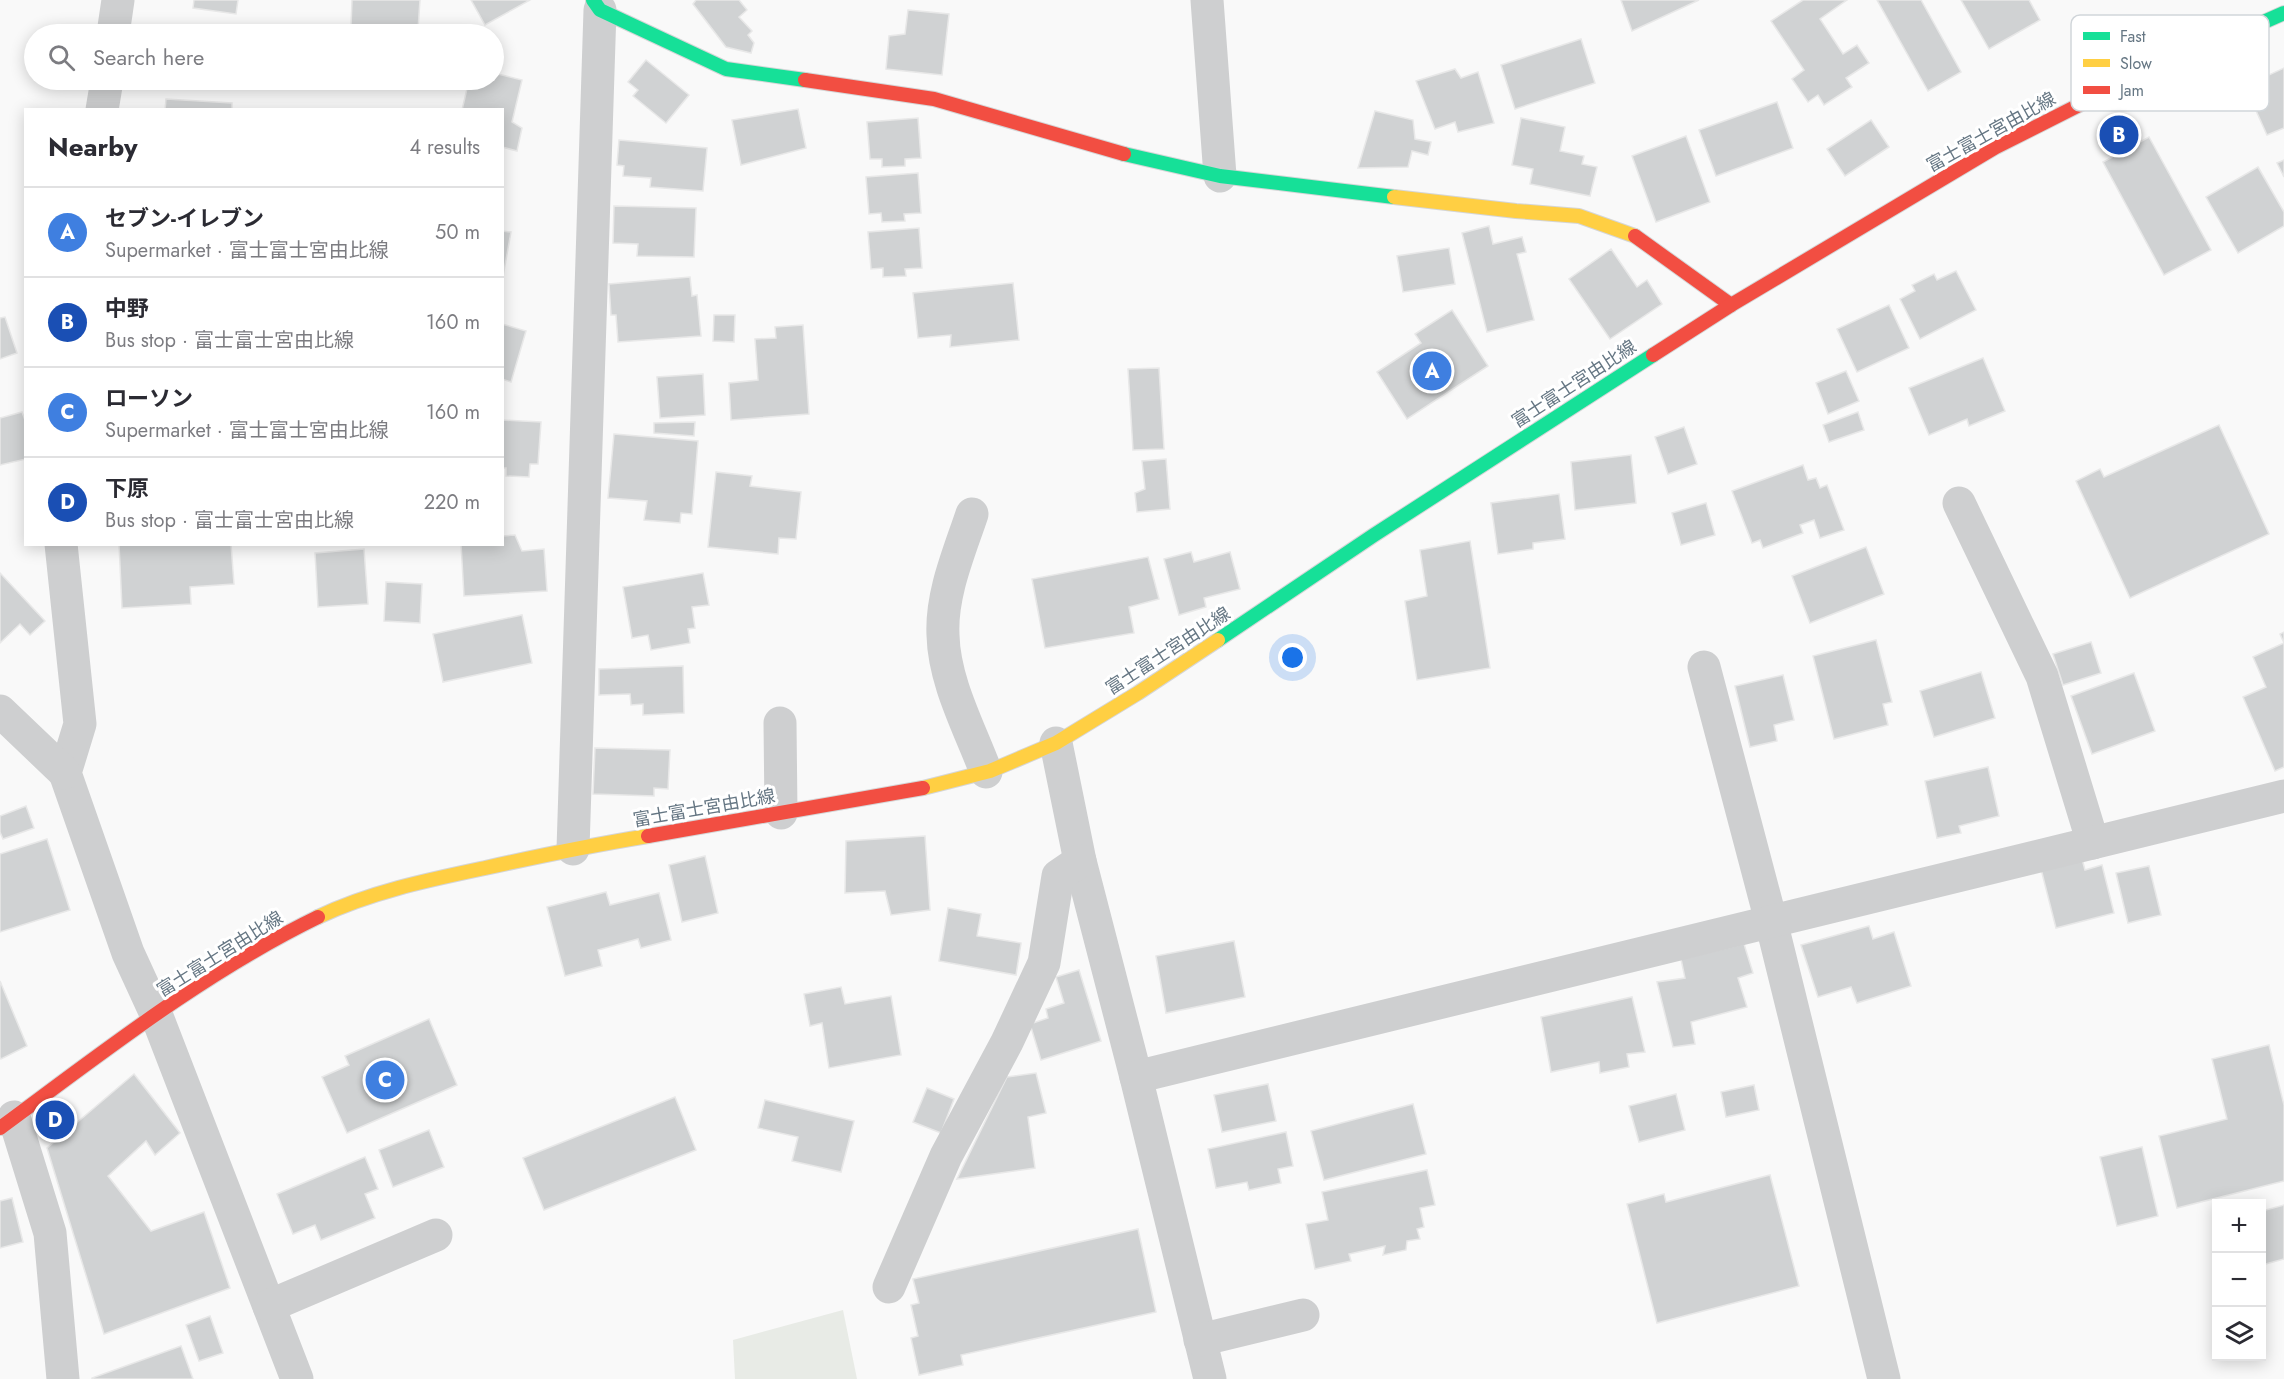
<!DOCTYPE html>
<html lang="en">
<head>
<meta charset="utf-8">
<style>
	body { margin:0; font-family:Jost,"Noto Sans JP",sans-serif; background:#f7f7f7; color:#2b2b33 }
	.controls { position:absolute; right:18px; bottom:18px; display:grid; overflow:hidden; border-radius:0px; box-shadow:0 3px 15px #0003 }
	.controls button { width:54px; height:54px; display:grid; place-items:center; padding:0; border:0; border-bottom:2px solid #e1e1e2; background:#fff; color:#2b2b33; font:30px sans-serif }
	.you { position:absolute; left:1293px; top:658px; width:21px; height:21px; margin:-15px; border:4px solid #fff; border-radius:50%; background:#1a73e8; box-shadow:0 0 0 9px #1a73e833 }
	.badge { display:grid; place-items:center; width:39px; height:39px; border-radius:50%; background:#b45309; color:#fff; font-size:20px; font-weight:700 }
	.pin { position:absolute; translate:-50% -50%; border:3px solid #fff; box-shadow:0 2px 6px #0006 }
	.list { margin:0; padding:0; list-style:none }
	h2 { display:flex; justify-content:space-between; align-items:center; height:78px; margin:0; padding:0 24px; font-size:26px }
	h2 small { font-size:20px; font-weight:400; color:#7c7c81 }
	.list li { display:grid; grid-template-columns:39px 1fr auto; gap:18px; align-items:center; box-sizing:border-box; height:90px; padding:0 24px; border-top:2px solid #e1e1e2 }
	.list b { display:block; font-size:22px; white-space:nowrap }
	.list p { margin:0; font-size:20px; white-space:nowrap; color:#7c7c81 }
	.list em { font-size:20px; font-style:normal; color:#7c7c81 }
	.icon { flex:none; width:33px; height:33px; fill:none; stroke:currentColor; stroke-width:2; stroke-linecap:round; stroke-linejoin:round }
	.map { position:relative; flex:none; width:2284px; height:1379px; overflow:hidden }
	.search { position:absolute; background:#fff; box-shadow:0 3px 15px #0003; left:24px; top:24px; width:480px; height:66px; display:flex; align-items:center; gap:15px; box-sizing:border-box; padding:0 21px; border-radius:33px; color:#7c7c81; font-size:22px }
	.panel { position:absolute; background:#fff; box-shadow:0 3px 15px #0003; left:24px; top:108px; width:480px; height:438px; border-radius:0px }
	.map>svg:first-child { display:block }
	.green { fill:#e8ebe6 }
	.building { fill:#d0d2d3; stroke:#e8e8e8; stroke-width:1.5 }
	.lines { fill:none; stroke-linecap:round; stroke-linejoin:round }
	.fast-casing { stroke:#d5d6d7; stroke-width:16 }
	.slow-casing { stroke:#d5d6d7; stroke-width:16 }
	.jam-casing { stroke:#d5d6d7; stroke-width:16 }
	.street { stroke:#cecfd0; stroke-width:33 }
	.fast { stroke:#16e098; stroke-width:14 }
	.slow { stroke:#ffcf43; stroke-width:14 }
	.jam { stroke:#f24e42; stroke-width:14 }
	.labels { text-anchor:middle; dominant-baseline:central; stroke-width:6; stroke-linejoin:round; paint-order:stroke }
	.street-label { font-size:18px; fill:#657683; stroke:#fff }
	.key { fill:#fff; stroke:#d1d6da; stroke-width:1.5 }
	.key-label { font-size:16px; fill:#657683 }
</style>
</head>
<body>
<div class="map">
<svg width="2284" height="1379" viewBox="0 0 2284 1379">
	<rect width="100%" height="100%" fill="#f9f9f9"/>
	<!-- green -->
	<path class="green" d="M 843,1310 L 857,1379 L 735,1379 L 733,1340 Z"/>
	<!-- building -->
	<g class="building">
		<path d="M 194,0 L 238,0 L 236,14 L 193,8 Z"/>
		<path d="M 352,0 L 420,0 L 418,30 L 351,26 Z"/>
		<path d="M 471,0 L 530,0 L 485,25 Z"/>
		<path d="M 696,0 L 739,0 L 747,10 L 739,17 L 752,31 L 748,35 L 754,43 L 751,53 L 726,47 L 693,4 Z"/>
		<path d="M 1621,0 L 1699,0 L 1632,31 Z"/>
		<path d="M 1803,0 L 1847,0 L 1820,19 L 1843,54 L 1857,45 L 1869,63 L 1846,78 L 1852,87 L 1824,105 L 1818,95 L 1808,102 L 1792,79 L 1804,70 L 1771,21 Z"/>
		<path d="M 1877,0 L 1921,0 L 1961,72 L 1928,91 Z"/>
		<path d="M 1961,0 L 2029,0 L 2040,20 L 1989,49 Z"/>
		<path d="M 908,10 L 949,14 L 942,75 L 886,69 L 889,36 L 905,34 Z"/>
		<path d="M 1581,39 L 1595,83 L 1515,109 L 1501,65 Z"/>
		<path d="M 646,60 L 689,95 L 666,123 L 633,96 L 638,90 L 628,82 Z"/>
		<path d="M 2284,68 L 2284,128 L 2267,135 L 2245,86 Z"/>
		<path d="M 1455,69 L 1461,78 L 1478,72 L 1494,123 L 1458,132 L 1455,122 L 1435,129 L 1416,81 Z"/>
		<path d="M 494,73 L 522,80 L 512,122 L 522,128 L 517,151 L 502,147 L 502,110 L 462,110 L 469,80 L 494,80 Z"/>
		<path d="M 166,99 L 232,103 L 232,110 L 165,110 Z"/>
		<path d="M 1777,102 L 1793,148 L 1716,176 L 1699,130 Z"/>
		<path d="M 798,109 L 806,148 L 741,165 L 732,120 Z"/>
		<path d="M 1375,111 L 1413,120 L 1415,139 L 1431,142 L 1428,155 L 1412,151 L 1408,167 L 1358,168 Z"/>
		<path d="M 918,118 L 921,158 L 905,159 L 905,166 L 882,167 L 882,159 L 870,159 L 867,122 Z"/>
		<path d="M 1521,118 L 1565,127 L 1560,151 L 1584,156 L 1582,164 L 1597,167 L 1590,196 L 1530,184 L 1533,169 L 1512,165 Z"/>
		<path d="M 1871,120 L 1889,147 L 1845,176 L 1827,149 Z"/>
		<path d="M 1686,136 L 1710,202 L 1656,222 L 1632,156 Z"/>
		<path d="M 2149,137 L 2211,250 L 2164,275 L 2103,162 Z"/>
		<path d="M 619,140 L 707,148 L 703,191 L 650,187 L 651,178 L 623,176 L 624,166 L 617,165 Z"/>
		<path d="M 2284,160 L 2284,177 L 2277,163 Z"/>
		<path d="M 2258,167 L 2284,212 L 2284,226 L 2238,253 L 2206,197 Z"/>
		<path d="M 918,173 L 921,213 L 904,214 L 905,221 L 882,222 L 881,213 L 869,214 L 866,177 Z"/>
		<path d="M 614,206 L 696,208 L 694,257 L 637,256 L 638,244 L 613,243 Z"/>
		<path d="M 1489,226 L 1493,244 L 1522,237 L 1526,252 L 1517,254 L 1534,320 L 1487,332 L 1462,233 Z"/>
		<path d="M 919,228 L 922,268 L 905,269 L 906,276 L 883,277 L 883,268 L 871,269 L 868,232 Z"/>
		<path d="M 502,231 L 511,232 L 502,282 Z"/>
		<path d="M 1449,248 L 1455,284 L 1403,292 L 1397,256 Z"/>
		<path d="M 1611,249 L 1637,287 L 1647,280 L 1662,304 L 1610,339 L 1569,279 Z"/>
		<path d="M 1956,271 L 1976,310 L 1920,339 L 1900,299 L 1915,291 L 1912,285 L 1934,274 L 1937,280 Z"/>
		<path d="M 690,277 L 692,296 L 697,295 L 701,336 L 618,342 L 616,315 L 611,315 L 609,284 Z"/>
		<path d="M 1013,283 L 1019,340 L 950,347 L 951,335 L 918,338 L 913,293 Z"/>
		<path d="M 1889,305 L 1909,348 L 1857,372 L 1837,329 Z"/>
		<path d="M 1452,310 L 1488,366 L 1407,419 L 1377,372 L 1421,343 L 1415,334 Z"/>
		<path d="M 714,315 L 735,315 L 734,342 L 713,341 Z"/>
		<path d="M 5,317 L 17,353 L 0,359 L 0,318 Z"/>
		<path d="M 502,324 L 526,331 L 511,382 L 502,379 Z"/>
		<path d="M 803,325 L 809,414 L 731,420 L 729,383 L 758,380 L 755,339 L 776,338 L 775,327 Z"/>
		<path d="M 1983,358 L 2005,411 L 1969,426 L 1967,419 L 1929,435 L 1909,388 Z"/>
		<path d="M 1159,368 L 1164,449 L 1133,450 L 1128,369 Z"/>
		<path d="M 1846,371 L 1859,401 L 1828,414 L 1816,383 Z"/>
		<path d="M 703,374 L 705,415 L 660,418 L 657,377 Z"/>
		<path d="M 22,412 L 26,423 L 26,459 L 0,465 L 0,418 Z"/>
		<path d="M 1858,412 L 1864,430 L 1829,442 L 1823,425 Z"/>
		<path d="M 502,420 L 541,422 L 538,464 L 530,464 L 529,477 L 506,476 L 506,468 L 502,468 Z"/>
		<path d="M 695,422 L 694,436 L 654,433 L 654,423 Z"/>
		<path d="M 2219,425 L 2269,534 L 2130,598 L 2076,481 L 2100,469 L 2104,477 Z"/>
		<path d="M 1684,427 L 1697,464 L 1668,474 L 1655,437 Z"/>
		<path d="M 614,434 L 698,441 L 692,514 L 681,513 L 680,523 L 644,520 L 647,501 L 608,498 Z"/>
		<path d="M 1631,455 L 1636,503 L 1575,510 L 1571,462 Z"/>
		<path d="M 1166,459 L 1170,509 L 1137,512 L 1135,493 L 1145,489 L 1142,461 Z"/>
		<path d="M 1803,465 L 1808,480 L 1816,478 L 1820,488 L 1827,485 L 1844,530 L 1820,538 L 1814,520 L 1800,525 L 1803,533 L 1763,548 L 1760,540 L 1752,543 L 1732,491 Z"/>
		<path d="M 716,472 L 752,476 L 750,486 L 801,492 L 796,539 L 779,538 L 778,554 L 708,547 Z"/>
		<path d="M 1559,494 L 1565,539 L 1533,543 L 1533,549 L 1498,554 L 1491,503 Z"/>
		<path d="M 1706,503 L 1715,535 L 1681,545 L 1672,513 Z"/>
		<path d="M 515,535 L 522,551 L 544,549 L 547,591 L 464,596 L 461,544 L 502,544 L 502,536 Z"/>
		<path d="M 1470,541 L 1490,668 L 1417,680 L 1405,601 L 1427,596 L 1420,550 Z"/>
		<path d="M 119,544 L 231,544 L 234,584 L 190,587 L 191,604 L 122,608 Z"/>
		<path d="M 1866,547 L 1884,594 L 1810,623 L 1792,576 Z"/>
		<path d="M 364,549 L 368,604 L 318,607 L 315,553 Z"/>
		<path d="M 1191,552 L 1194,562 L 1230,552 L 1240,589 L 1204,598 L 1206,607 L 1179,615 L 1164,559 Z"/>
		<path d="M 1148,557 L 1159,599 L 1129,607 L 1134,633 L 1045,648 L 1032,579 Z"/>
		<path d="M 0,573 L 45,621 L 30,635 L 20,624 L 0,643 Z"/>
		<path d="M 703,573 L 709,605 L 692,607 L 695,628 L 688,629 L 690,643 L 651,650 L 648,635 L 632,638 L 623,587 Z"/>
		<path d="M 386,582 L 422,584 L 420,623 L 384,621 Z"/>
		<path d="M 522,615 L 532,663 L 443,682 L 433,634 Z"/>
		<path d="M 2284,632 L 2284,767 L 2275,771 L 2243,697 L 2266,687 L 2253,657 L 2284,643 L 2280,634 Z"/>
		<path d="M 1876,640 L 1892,702 L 1883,704 L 1888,725 L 1834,739 L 1813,656 Z"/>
		<path d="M 2091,642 L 2101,673 L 2063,685 L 2053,654 Z"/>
		<path d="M 683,666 L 684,713 L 643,715 L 643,704 L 631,705 L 630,694 L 599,695 L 599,669 Z"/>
		<path d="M 1981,672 L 1995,718 L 1934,737 L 1920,691 Z"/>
		<path d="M 2134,673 L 2155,731 L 2092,754 L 2071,696 Z"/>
		<path d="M 1783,675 L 1794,720 L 1774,725 L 1777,741 L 1750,747 L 1735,686 Z"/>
		<path d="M 595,748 L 670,750 L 668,789 L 654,788 L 654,796 L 593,794 Z"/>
		<path d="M 1988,767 L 1999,816 L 1959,826 L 1961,833 L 1937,838 L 1925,781 Z"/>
		<path d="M 26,806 L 34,828 L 3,839 L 0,832 L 0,816 Z"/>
		<path d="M 925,836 L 930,910 L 891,915 L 885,891 L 845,893 L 846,841 Z"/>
		<path d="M 47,839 L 70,910 L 0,932 L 0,854 Z"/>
		<path d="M 705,856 L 718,913 L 682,922 L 669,865 Z"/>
		<path d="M 2082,859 L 2085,870 L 2102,865 L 2114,913 L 2056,928 L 2041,869 Z"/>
		<path d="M 2149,866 L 2161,915 L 2128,923 L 2116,873 Z"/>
		<path d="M 606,892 L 610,905 L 659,893 L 671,940 L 641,948 L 638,939 L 598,950 L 602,966 L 565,976 L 547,907 Z"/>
		<path d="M 948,908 L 981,914 L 977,936 L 1021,943 L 1016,975 L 939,961 Z"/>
		<path d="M 1869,926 L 1873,939 L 1894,932 L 1911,986 L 1857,1003 L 1851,987 L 1818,997 L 1801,945 Z"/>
		<path d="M 1234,941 L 1245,997 L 1166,1013 L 1156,956 Z"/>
		<path d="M 1744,944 L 1753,973 L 1738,978 L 1747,1007 L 1691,1022 L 1695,1044 L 1673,1047 L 1657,982 L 1685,978 L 1681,959 Z"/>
		<path d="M 1079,970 L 1101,1041 L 1041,1060 L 1030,1024 L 1048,1018 L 1046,1009 L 1064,1003 L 1056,977 Z"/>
		<path d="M 0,981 L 27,1046 L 1,1059 L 0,1057 Z"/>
		<path d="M 841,987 L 845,1004 L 891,996 L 901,1055 L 829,1068 L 822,1023 L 810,1026 L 804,994 Z"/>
		<path d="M 1632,997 L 1645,1052 L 1627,1054 L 1629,1067 L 1600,1073 L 1599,1062 L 1551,1072 L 1541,1017 Z"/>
		<path d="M 429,1019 L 457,1085 L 347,1133 L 322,1077 L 349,1065 L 345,1056 Z"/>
		<path d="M 2269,1045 L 2284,1105 L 2284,1181 L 2177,1208 L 2159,1136 L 2227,1119 L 2212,1059 Z"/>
		<path d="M 1036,1073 L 1046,1113 L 1028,1117 L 1035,1168 L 957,1179 L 1007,1077 Z"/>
		<path d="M 134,1074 L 180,1133 L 155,1155 L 146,1141 L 108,1176 L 151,1231 L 204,1212 L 230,1288 L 104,1334 L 47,1148 Z"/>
		<path d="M 1268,1084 L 1276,1121 L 1222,1132 L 1214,1095 Z"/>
		<path d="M 1754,1085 L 1759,1110 L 1726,1117 L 1721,1092 Z"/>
		<path d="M 927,1088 L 954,1099 L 941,1133 L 913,1122 Z"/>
		<path d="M 1676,1094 L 1685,1130 L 1639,1142 L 1629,1106 Z"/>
		<path d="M 675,1097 L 696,1150 L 544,1210 L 523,1158 Z"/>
		<path d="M 765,1100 L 854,1121 L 841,1172 L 792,1161 L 798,1137 L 758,1128 Z"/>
		<path d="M 1413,1104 L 1426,1154 L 1324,1180 L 1311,1131 Z"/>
		<path d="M 429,1130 L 444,1167 L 393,1187 L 379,1150 Z"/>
		<path d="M 1286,1132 L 1293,1166 L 1278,1169 L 1281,1183 L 1249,1190 L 1247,1182 L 1216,1188 L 1208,1149 Z"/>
		<path d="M 2142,1147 L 2158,1216 L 2117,1226 L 2100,1157 Z"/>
		<path d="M 365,1157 L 378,1189 L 365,1194 L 375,1218 L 321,1240 L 315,1225 L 293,1234 L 277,1194 Z"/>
		<path d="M 1427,1170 L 1435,1205 L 1420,1208 L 1424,1227 L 1417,1229 L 1420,1239 L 1407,1241 L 1406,1250 L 1383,1255 L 1385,1246 L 1349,1254 L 1351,1261 L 1315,1269 L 1306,1224 L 1328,1220 L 1322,1192 Z"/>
		<path d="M 1770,1175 L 1799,1286 L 1657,1323 L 1627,1204 L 1664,1194 L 1666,1202 Z"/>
		<path d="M 12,1198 L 23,1242 L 0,1248 L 0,1201 Z"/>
		<path d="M 2284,1205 L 2284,1259 L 2262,1265 L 2262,1211 Z"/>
		<path d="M 1138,1229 L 1156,1312 L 961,1355 L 963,1365 L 919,1375 L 911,1338 L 918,1336 L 911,1305 L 919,1303 L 913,1279 Z"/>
		<path d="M 210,1316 L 223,1353 L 199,1361 L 186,1325 Z"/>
		<path d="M 181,1346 L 193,1379 L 92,1379 L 92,1378 Z"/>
	</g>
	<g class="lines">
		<defs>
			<g id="fast">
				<path d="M 593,0 L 600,10 L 726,69 L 805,80"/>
				<path d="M 2101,94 L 2284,13"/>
				<path d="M 1124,154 L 1220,176 L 1394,197"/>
				<path d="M 1218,640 L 1374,535 L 1653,355"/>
			</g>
			<g id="slow">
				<path d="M 1394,197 L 1516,211 L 1579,216 L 1635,236"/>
				<path d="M 923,788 L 990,771 L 1056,743 L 1138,693 L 1218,640"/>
				<path d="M 318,917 C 370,892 428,880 485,868 C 539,856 593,845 648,836"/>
			</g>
			<g id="jam">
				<path d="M 805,80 L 934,99 L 1124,154"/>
				<path d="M 1635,236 L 1731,305"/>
				<path d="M 1653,355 L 1731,305 L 1996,147 L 2101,94"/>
				<path d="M 648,836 L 923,788"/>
				<path d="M 0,1128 C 102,1053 203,973 318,917"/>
			</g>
		</defs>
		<!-- fast casing -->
		<use href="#fast" class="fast-casing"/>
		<!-- slow casing -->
		<use href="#slow" class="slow-casing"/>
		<!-- jam casing -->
		<use href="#jam" class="jam-casing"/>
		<!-- street -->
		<g class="street">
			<path d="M 1207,0 L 1220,176"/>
			<path d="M 113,34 L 118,0"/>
			<path d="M 102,110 L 107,80"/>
			<path d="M 1959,503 L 2042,676 L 2093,843"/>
			<path d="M 972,514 C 959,553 941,594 943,635 C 944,682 970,729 986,772"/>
			<path d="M 61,544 L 80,724 L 65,773 L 128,953 L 156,1014 L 297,1379"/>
			<path d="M 1704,667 L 1771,921 L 1884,1379"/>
			<path d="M 0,711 L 65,773"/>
			<path d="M 780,723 L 781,813"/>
			<path d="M 1056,743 L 1080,861 L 1136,1077 L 1210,1379"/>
			<path d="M 573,849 L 600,10"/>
			<path d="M 1136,1077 L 2284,796"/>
			<path d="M 14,1117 L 50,1233 L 63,1379"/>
			<path d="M 889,1287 L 946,1156 L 1007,1042 L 1044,963 L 1058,876 L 1080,861"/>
			<path d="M 269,1306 L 436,1235"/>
			<path d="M 1200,1340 L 1303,1315"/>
		</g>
		<!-- fast -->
		<use href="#fast" class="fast"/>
		<!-- slow -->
		<use href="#slow" class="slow"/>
		<!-- jam -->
		<use href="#jam" class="jam"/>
	</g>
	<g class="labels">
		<!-- street labels -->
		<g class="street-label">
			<text transform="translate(1991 132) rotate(-29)">富士富士宮由比線</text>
			<text transform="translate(1574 384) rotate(-33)">富士富士宮由比線</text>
			<text transform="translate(1168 651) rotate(-33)">富士富士宮由比線</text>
			<text transform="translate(704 808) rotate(-10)">富士富士宮由比線</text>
			<text transform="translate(220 954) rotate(-32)">富士富士宮由比線</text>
		</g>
	</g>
	<!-- legend -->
	<rect x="2071" y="15" width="198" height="96" rx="9" class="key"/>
	<rect x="2083" y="32" width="27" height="8" fill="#16e098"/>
	<rect x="2083" y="59" width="27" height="8" fill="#ffcf43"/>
	<rect x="2083" y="86" width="27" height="8" fill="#f24e42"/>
	<g class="key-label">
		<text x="2120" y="42">Fast</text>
		<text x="2120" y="69">Slow</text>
		<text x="2120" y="96">Jam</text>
	</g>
</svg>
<div class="controls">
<button>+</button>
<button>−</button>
<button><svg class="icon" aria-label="layers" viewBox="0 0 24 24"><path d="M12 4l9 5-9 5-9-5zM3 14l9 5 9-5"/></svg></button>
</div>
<div class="you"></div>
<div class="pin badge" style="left:1432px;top:371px;background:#3f7fe0">A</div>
<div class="pin badge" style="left:2119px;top:135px;background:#1a4fb4">B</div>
<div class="pin badge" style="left:385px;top:1080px;background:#3f7fe0">C</div>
<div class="pin badge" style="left:55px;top:1120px;background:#1a4fb4">D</div>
<div class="search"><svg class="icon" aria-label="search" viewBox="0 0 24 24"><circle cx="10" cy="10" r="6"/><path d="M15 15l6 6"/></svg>Search here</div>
<section class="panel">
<h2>Nearby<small>4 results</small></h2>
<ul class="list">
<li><span class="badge" style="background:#3f7fe0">A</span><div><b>セブン-イレブン</b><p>Supermarket · 富士富士宮由比線</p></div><em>50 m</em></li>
<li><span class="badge" style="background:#1a4fb4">B</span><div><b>中野</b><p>Bus stop · 富士富士宮由比線</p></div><em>160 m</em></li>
<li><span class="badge" style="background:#3f7fe0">C</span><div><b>ローソン</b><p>Supermarket · 富士富士宮由比線</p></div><em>160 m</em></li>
<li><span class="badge" style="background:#1a4fb4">D</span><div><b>下原</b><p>Bus stop · 富士富士宮由比線</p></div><em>220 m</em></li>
</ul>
</section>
</div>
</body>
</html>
